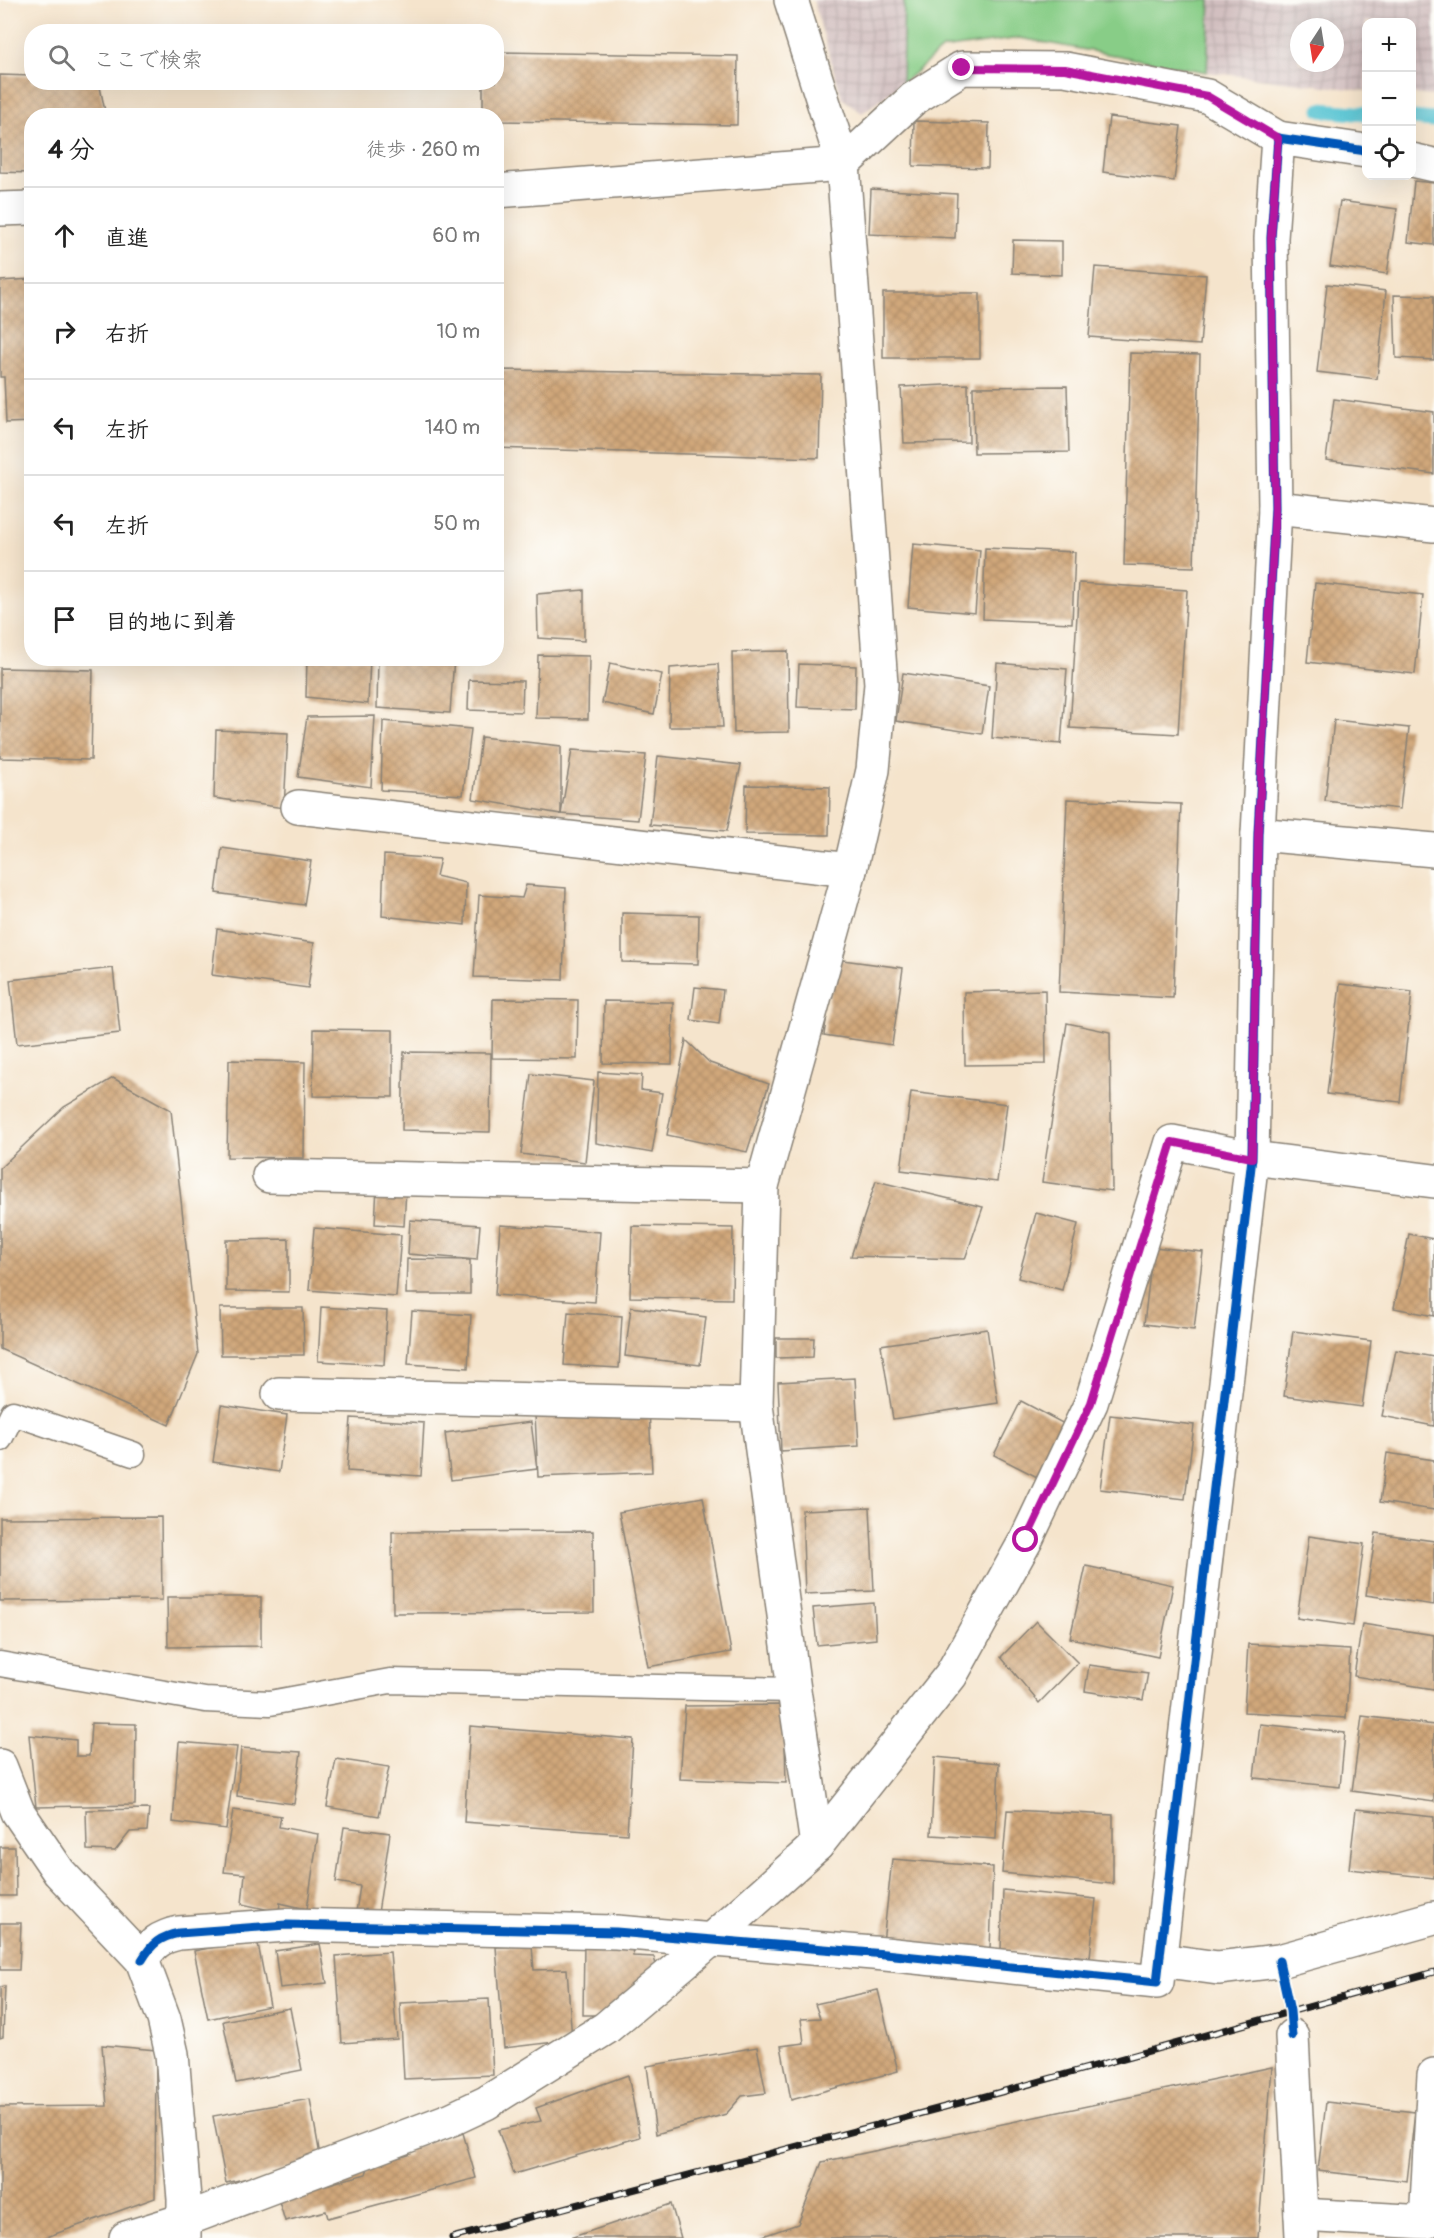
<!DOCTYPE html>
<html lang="ja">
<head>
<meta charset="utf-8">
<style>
	body { margin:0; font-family:Pangolin,"Klee One",sans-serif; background:#f6f6f6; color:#222 }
	.controls { position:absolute; right:18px; top:18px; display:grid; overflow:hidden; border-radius:12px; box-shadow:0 6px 24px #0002 }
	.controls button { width:54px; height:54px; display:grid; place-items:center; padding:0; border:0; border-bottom:2px solid #e0e0e0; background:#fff; color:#222; font:30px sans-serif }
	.compass { position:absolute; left:1290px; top:18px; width:54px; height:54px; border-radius:50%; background:#fff; box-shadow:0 6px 24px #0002; rotate:192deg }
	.stop { position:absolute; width:18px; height:18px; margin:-14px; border:4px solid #b5179e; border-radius:50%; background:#fff }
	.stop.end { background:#b5179e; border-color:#fff; box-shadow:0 2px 6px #0008 }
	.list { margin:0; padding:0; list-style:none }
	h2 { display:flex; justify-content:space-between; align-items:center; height:78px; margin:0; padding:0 24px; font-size:26px }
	h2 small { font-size:20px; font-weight:400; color:#767676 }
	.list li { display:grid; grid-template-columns:39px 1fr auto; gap:18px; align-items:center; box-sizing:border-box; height:96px; padding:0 24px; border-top:2px solid #e0e0e0 }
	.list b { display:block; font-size:22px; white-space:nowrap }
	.list em { font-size:20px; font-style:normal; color:#767676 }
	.icon { flex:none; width:33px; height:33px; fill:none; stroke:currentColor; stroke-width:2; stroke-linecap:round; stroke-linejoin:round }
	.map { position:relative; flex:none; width:1434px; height:2238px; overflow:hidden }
	.search { position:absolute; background:#fff; box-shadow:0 6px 24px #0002; left:24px; top:24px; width:480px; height:66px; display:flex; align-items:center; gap:15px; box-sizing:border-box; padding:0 21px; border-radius:24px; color:#767676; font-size:22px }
	.panel { position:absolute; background:#fff; box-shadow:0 6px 24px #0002; left:24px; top:108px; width:480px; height:558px; border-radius:24px }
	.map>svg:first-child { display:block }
	.industrial { fill:url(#industrial-grid); fill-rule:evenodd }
	.green { fill:#88cd87; stroke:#527452; stroke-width:1.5 }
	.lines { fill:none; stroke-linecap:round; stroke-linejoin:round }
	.stream { stroke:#59c4d3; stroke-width:15 }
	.building { fill:url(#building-cross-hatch) }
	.lane-casing { stroke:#888074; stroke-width:27 }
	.street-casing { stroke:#888074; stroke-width:36 }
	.lane { stroke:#fff; stroke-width:24 }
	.street { stroke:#fff; stroke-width:33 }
	.rail-casing { stroke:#1c1c1c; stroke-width:7 }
	.rail { stroke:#fdfcf7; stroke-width:4.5; stroke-dasharray:14; stroke-linecap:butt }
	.cycleway-casing { stroke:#fdfcf7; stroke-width:13 }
	.cycleway { stroke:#0057b8; stroke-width:9 }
	.route { stroke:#b5179e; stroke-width:8 }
</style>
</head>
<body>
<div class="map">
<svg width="1434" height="2238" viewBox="0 0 1434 2238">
	<defs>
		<pattern id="industrial-grid" width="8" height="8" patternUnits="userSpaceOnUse" patternTransform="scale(1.5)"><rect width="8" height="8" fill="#d2bfc0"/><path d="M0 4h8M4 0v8" fill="none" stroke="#b4a4a4"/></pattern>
		<pattern id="building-cross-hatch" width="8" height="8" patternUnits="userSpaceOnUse" patternTransform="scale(1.5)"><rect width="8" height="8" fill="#d0a77a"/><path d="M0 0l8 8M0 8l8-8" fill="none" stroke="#b28f69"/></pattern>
	</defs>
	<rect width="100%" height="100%" fill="#fdfcf7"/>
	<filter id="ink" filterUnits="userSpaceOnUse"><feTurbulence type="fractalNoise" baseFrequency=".0167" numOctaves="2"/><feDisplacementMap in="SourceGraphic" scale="12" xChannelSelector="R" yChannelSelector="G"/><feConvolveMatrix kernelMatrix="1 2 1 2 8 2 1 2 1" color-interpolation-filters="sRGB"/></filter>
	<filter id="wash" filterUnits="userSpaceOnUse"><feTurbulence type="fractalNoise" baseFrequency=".008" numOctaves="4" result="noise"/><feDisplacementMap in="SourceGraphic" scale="24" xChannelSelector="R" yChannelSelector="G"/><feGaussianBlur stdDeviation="1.35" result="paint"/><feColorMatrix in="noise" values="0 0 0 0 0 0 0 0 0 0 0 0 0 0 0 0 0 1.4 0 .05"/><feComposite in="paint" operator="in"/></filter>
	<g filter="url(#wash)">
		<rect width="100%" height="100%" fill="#f5e4cc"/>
		<!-- industrial -->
		<g class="industrial">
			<path d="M 813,0 L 904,0 L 902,84 L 862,113 L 842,98 Z"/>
			<path d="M 1210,0 L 1434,0 L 1434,96 L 1412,94 L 1412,22 L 1366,22 L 1366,91 L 1207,72 ZM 1299,27 L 1335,27 L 1335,63 L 1299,63 Z"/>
		</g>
		<!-- green -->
		<path class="green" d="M 904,0 L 1210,0 L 1207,72 L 1020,38 L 942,49 L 902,84 Z"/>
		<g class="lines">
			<!-- stream -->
			<g class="stream">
				<path d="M 1321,110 L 1366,114"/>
				<path d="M 1412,118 L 1434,120"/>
			</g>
		</g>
		<g id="blocks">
			<!-- building -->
			<g class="building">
				<path d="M 496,52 L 738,56 L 737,125 L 496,121 L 496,116 L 483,116 L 483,82 L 496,82 Z"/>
				<path d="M 0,75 L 32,76 L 32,82 L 99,82 L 106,116 L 32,116 L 32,173 L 0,172 Z"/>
				<path d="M 1109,117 L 1181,126 L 1174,181 L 1103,172 Z"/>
				<path d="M 914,121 L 989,123 L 988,168 L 913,166 Z"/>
				<path d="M 1414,181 L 1434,183 L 1434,245 L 1408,242 Z"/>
				<path d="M 871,189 L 957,194 L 955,238 L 869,234 Z"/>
				<path d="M 1340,201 L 1397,209 L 1387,274 L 1330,266 Z"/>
				<path d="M 1013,240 L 1062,241 L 1062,275 L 1012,273 Z"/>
				<path d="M 1095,267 L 1206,275 L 1200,345 L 1089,337 Z"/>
				<path d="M 32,279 L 32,422 L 6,423 L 4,377 L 0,377 L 0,281 Z"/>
				<path d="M 1327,284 L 1386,291 L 1377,379 L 1317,372 Z"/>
				<rect x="883" y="293" width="97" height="65"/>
				<path d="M 1394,295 L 1434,296 L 1434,360 L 1396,358 Z"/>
				<path d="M 1130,353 L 1200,355 L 1194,567 L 1124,565 Z"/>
				<path d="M 496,370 L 821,375 L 819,458 L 496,448 Z"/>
				<path d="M 968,384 L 969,442 L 904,443 L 901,387 Z"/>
				<path d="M 1067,386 L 1069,452 L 974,453 L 973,387 Z"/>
				<path d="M 1334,399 L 1434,412 L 1434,474 L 1326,460 Z"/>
				<path d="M 913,544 L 980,550 L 975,613 L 908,607 Z"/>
				<path d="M 985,548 L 1075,552 L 1072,623 L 983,619 Z"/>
				<path d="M 1079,583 L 1187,590 L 1178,734 L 1070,728 Z"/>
				<path d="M 1315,583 L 1423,595 L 1415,674 L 1307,662 Z"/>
				<path d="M 584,590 L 584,641 L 538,638 L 537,594 Z"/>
				<path d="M 788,651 L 789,732 L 734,733 L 732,652 Z"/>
				<path d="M 538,655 L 589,656 L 588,719 L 536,718 Z"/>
				<path d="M 307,658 L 370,658 L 368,704 L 306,697 Z"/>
				<path d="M 378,658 L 454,658 L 450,713 L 377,708 Z"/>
				<path d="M 610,663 L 662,674 L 654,714 L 602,703 Z"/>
				<path d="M 997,663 L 1067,669 L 1061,744 L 992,738 Z"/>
				<path d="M 718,664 L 723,727 L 669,727 L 670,668 Z"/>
				<path d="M 799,664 L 856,666 L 855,709 L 797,707 Z"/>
				<path d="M 0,668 L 93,670 L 91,760 L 0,758 Z"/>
				<path d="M 903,673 L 989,686 L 982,734 L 896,721 Z"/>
				<path d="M 469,680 L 523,681 L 522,712 L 468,710 Z"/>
				<path d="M 375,716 L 371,787 L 298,777 L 307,717 Z"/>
				<path d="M 1334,720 L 1409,728 L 1400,809 L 1325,801 Z"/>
				<path d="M 383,721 L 471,729 L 463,795 L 381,790 Z"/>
				<path d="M 216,730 L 288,733 L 284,808 L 214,798 Z"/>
				<path d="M 481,737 L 561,746 L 561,814 L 473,799 Z"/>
				<path d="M 572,750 L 646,755 L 638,820 L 561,814 Z"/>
				<path d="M 658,756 L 741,765 L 727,831 L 650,825 Z"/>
				<path d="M 746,785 L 830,787 L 829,835 L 745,834 Z"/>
				<path d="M 1067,799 L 1181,804 L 1173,998 L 1059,992 Z"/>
				<path d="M 222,848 L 311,861 L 304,905 L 216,893 Z"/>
				<path d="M 384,855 L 440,859 L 436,876 L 466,883 L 465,925 L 382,916 Z"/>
				<path d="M 526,885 L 566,888 L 563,980 L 474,977 L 479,895 L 522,898 Z"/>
				<path d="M 622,913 L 699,915 L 698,964 L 622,962 Z"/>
				<path d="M 217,929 L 314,943 L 308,988 L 212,975 Z"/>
				<path d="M 835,959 L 903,968 L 892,1045 L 824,1035 Z"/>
				<path d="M 113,968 L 120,1033 L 17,1044 L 10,980 Z"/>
				<path d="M 1340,984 L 1412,992 L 1400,1102 L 1327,1094 Z"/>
				<path d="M 695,987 L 723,990 L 719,1024 L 691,1020 Z"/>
				<path d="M 1045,990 L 1046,1064 L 965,1065 L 964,992 Z"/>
				<path d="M 493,999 L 578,1000 L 577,1059 L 492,1058 Z"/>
				<path d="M 604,1001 L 673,1002 L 672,1064 L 603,1063 Z"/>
				<path d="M 1067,1023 L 1110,1032 L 1112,1191 L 1042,1182 Z"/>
				<path d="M 314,1029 L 393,1030 L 393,1097 L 313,1096 Z"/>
				<path d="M 686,1040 L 710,1063 L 769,1084 L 747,1152 L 667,1135 Z"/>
				<path d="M 404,1052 L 491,1053 L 490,1132 L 402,1130 Z"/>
				<path d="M 229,1060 L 305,1062 L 304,1158 L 227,1157 Z"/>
				<path d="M 598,1072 L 642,1075 L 641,1090 L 662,1093 L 652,1153 L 596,1143 Z"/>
				<path d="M 531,1074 L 594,1081 L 585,1162 L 521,1154 Z"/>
				<path d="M 113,1078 L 171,1110 L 198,1354 L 169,1425 L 0,1349 L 0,1168 L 64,1107 Z"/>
				<path d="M 911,1092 L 1007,1104 L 997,1182 L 901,1170 Z"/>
				<path d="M 876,1181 L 983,1207 L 965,1259 L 851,1256 Z"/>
				<path d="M 377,1186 L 406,1188 L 404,1226 L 375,1224 Z"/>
				<path d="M 1036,1213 L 1078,1224 L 1062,1290 L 1018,1278 Z"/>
				<path d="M 410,1220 L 480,1225 L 477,1260 L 408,1254 Z"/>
				<path d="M 500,1225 L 600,1232 L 595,1302 L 495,1295 Z"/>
				<path d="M 632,1226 L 733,1228 L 732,1299 L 630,1297 Z"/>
				<path d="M 314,1228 L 401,1235 L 396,1297 L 309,1290 Z"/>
				<path d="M 1409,1234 L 1434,1239 L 1434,1316 L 1394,1308 Z"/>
				<path d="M 289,1239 L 289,1292 L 226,1291 L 226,1240 Z"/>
				<path d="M 1153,1247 L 1203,1252 L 1194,1330 L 1144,1324 Z"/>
				<path d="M 407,1259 L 470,1260 L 470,1294 L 406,1294 Z"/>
				<path d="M 321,1307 L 387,1311 L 384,1365 L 318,1361 Z"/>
				<path d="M 631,1307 L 706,1317 L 700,1365 L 625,1356 Z"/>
				<path d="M 220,1308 L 303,1308 L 304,1355 L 221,1355 Z"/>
				<path d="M 412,1311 L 471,1315 L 468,1368 L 408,1364 Z"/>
				<path d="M 568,1312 L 622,1316 L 619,1368 L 564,1365 Z"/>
				<path d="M 987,1329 L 998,1403 L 893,1419 L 881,1345 Z"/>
				<path d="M 1293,1331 L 1371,1341 L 1362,1407 L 1284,1396 Z"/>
				<path d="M 776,1338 L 814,1338 L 813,1357 L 776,1358 Z"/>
				<path d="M 1396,1350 L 1434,1357 L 1434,1426 L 1382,1416 Z"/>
				<path d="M 855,1378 L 859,1446 L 781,1451 L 778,1382 Z"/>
				<path d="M 1021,1401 L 1070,1427 L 1043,1480 L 994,1455 Z"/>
				<path d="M 221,1405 L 287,1415 L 279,1472 L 213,1462 Z"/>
				<path d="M 649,1409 L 652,1472 L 538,1477 L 535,1414 Z"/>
				<path d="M 1110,1415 L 1194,1425 L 1185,1499 L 1100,1489 Z"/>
				<path d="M 351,1418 L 424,1423 L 421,1476 L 347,1471 Z"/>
				<path d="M 531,1422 L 537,1469 L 451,1480 L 445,1433 Z"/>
				<path d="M 1387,1453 L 1434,1460 L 1434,1510 L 1380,1502 Z"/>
				<path d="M 703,1497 L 731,1652 L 648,1667 L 619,1512 Z"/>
				<path d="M 870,1507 L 874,1591 L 805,1594 L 802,1510 Z"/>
				<path d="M 161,1517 L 162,1600 L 0,1601 L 0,1518 Z"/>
				<path d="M 593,1531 L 594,1612 L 393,1613 L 392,1532 Z"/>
				<path d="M 1376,1533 L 1434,1541 L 1434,1605 L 1366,1595 Z"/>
				<path d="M 1309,1536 L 1364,1544 L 1353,1626 L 1297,1618 Z"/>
				<path d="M 1086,1566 L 1173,1585 L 1158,1657 L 1070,1638 Z"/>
				<path d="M 167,1597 L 261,1597 L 261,1646 L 168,1647 Z"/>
				<path d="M 874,1603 L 876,1639 L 817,1645 L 813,1608 Z"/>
				<path d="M 1036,1621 L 1078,1663 L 1039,1703 L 1001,1657 Z"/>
				<path d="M 1362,1624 L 1434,1635 L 1434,1689 L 1354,1676 Z"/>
				<path d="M 1248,1644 L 1350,1650 L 1346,1718 L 1244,1712 Z"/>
				<path d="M 1089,1665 L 1148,1673 L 1143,1700 L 1085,1691 Z"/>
				<path d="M 784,1705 L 786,1783 L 680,1779 L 685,1706 Z"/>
				<path d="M 1362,1716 L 1434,1725 L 1434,1802 L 1352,1791 Z"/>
				<path d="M 91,1723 L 136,1724 L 135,1805 L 36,1807 L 29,1735 L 76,1740 L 76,1756 L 89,1756 Z"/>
				<path d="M 1260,1724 L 1345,1733 L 1340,1787 L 1254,1778 Z"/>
				<path d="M 470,1726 L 633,1739 L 627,1834 L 464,1822 Z"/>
				<path d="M 179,1742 L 237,1747 L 226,1829 L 173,1822 Z"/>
				<path d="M 241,1748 L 301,1752 L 294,1804 L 237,1796 Z"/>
				<path d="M 935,1757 L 999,1763 L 996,1839 L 931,1835 Z"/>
				<path d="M 336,1759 L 389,1767 L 379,1816 L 327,1807 Z"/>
				<path d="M 149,1809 L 147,1831 L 130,1832 L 115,1851 L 87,1850 L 86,1810 Z"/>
				<path d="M 1356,1809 L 1434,1817 L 1434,1878 L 1349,1869 Z"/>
				<path d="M 233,1810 L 281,1816 L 279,1827 L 318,1834 L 307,1909 L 280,1903 L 279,1912 L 242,1904 L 245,1874 L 224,1872 Z"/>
				<path d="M 1007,1810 L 1113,1815 L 1113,1884 L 1002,1873 Z"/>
				<path d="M 344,1827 L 390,1833 L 378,1913 L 356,1912 L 360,1886 L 336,1882 Z"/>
				<path d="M 0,1847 L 15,1847 L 16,1896 L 0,1896 Z"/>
				<path d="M 892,1859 L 993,1867 L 990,1949 L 883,1943 Z"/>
				<path d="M 1003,1890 L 1096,1899 L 1090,1957 L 1001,1950 Z"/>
				<path d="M 0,1923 L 21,1923 L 19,1970 L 0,1970 Z"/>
				<path d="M 631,1938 L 633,1956 L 654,1957 L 657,1969 L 602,2015 L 583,2015 L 584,1942 Z"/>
				<path d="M 257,1939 L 270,2006 L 208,2019 L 194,1951 Z"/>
				<path d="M 320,1944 L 327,1983 L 280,1988 L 275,1951 Z"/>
				<path d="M 532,1946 L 534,1970 L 567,1969 L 572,2040 L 504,2048 L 496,1947 Z"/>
				<path d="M 390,1952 L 397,2039 L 342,2043 L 336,1956 Z"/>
				<path d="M 5,1986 L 3,2037 L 0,2038 L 0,1987 Z"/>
				<path d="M 878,1990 L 898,2071 L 791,2100 L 781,2046 L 804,2043 L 801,2019 L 820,2018 L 815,2004 Z"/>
				<path d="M 489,1999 L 493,2075 L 404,2079 L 400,2003 Z"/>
				<path d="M 290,2008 L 302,2070 L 236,2083 L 223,2021 Z"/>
				<path d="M 102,2045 L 156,2050 L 155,2198 L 44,2238 L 0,2238 L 0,2107 L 107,2106 Z"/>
				<path d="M 757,2047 L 766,2093 L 742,2096 L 726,2114 L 656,2134 L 647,2066 Z"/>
				<path d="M 1272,2067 L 1258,2238 L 757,2238 L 798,2224 L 822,2162 Z"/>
				<path d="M 628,2075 L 640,2137 L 514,2174 L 498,2130 L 541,2121 L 536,2108 Z"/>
				<path d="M 310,2099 L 321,2161 L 226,2183 L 213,2116 Z"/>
				<path d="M 1326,2102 L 1415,2112 L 1407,2181 L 1318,2171 Z"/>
				<path d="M 463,2133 L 476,2178 L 328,2218 L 326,2211 L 285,2221 L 278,2198 L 366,2174 L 369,2165 L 409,2155 L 411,2147 Z"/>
				<path d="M 671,2204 L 681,2238 L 570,2238 Z"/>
			</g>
		</g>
	</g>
	<g filter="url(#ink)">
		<use href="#blocks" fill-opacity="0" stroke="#888074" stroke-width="1.5"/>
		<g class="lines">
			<defs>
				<g id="lane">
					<path d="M 0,1439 L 13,1413 L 133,1454"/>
					<path d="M 0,1664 L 205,1700 L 270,1703 L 390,1681 L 794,1690"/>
				</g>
				<g id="street">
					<path d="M 791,0 L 843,164 L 881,684 L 873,770 L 850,870 L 762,1186 L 756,1405 L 794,1690 L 817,1845"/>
					<path d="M 1412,160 L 1434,165"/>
					<path d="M 496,191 L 843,164 L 913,99 L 962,68 L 1065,69 L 1207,96 L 1278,138"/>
					<path d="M 0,209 L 32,208"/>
					<path d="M 1275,508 L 1434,525"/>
					<path d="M 298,807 L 850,870"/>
					<path d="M 1258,834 L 1434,850"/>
					<path d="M 269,1176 L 762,1186"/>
					<path d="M 279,1394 L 756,1405"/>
					<path d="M 0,1766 L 18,1812 L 59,1872 L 142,1960 L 164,2019 L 172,2054 L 184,2199 L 184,2238"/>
					<path d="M 142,1960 C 152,1943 160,1937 179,1933 L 286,1925 L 616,1932 L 885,1954 L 1157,1982 L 1252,1158 L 1258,834 L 1275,508 L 1271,238 L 1278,138 L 1366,151"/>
					<path d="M 1160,1960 L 1218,1968 L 1279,1961 L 1434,1918"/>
					<path d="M 1292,2036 L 1302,2236"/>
					<path d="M 1301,2215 L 1426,2222 L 1434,2075"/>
					<path d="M 126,2238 L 184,2220 L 452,2119 L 486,2103 L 606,2028 L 713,1938 L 817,1845 L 951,1675 L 1026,1540 L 1091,1403 L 1172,1142 L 1252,1158 L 1434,1181"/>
				</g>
			</defs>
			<!-- lane casing -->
			<use href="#lane" class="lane-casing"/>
			<!-- street casing -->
			<use href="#street" class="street-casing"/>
			<!-- lane -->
			<use href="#lane" class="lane"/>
			<!-- street -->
			<use href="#street" class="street"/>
			<defs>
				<path id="rail" d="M 452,2238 L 1001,2092 L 1434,1972"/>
			</defs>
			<!-- rail casing -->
			<use href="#rail" class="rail-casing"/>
			<!-- rail -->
			<use href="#rail" class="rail"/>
			<defs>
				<g id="cycleway">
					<path d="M 142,1960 C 152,1943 160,1937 179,1933 L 286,1925 L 616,1932 L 885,1954 L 1157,1982 L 1252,1158 L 1258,834 L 1275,508 L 1271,238 L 1278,138 L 1366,151"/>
					<path d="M 1279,1961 L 1290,2011 L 1292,2036"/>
				</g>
			</defs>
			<!-- cycleway casing -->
			<use href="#cycleway" class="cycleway-casing"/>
			<!-- cycleway -->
			<use href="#cycleway" class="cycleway"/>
		</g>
	</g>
	<g class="lines" filter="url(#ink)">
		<!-- route -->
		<path class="route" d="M 962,68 L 1065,69 L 1207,96 L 1278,138 L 1271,238 L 1275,508 L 1258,834 L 1252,1158 L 1172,1142 L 1091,1403 L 1026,1540"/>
	</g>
</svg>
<div class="controls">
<button>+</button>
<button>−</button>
<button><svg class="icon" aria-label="locate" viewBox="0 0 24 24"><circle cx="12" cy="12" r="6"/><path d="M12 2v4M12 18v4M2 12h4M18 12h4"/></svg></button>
</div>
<svg class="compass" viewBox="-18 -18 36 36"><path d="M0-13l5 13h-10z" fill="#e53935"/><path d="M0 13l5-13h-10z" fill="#767676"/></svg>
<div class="stop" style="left:1026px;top:1540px"></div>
<div class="stop end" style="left:962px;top:68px"></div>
<div class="search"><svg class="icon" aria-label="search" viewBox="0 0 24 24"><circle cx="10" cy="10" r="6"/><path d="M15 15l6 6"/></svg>ここで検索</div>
<section class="panel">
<h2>4 分<small>徒歩 · 260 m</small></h2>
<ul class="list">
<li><svg class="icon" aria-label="ahead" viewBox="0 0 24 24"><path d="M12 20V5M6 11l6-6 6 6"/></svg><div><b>直進</b></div><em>60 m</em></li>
<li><svg class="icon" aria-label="right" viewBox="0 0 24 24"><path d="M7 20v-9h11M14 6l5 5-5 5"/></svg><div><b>右折</b></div><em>10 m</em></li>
<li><svg class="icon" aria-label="left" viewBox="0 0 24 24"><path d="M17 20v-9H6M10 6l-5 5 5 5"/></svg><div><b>左折</b></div><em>140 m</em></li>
<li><svg class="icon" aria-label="left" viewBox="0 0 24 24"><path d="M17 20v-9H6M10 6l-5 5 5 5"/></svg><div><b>左折</b></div><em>50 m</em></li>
<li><svg class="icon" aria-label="arrive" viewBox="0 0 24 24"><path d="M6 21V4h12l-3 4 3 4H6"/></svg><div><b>目的地に到着</b></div></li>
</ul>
</section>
</div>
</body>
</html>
